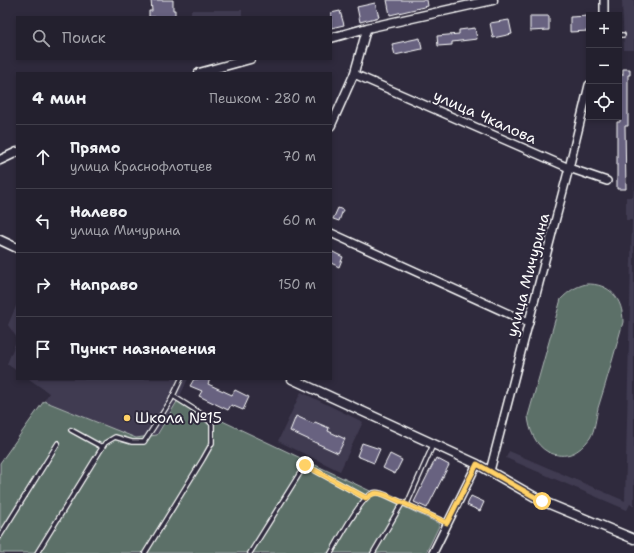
<!DOCTYPE html>
<html lang="ru">
<head>
<meta charset="utf-8">
<style>
	body { margin:0; font-family:"Shantell Sans",sans-serif; background:#2b2836; color:#f1f3f6 }
	.controls { position:absolute; right:12px; top:12px; display:grid; overflow:hidden; border-radius:0px; box-shadow:0 2px 6px #0003 }
	.controls button { width:36px; height:36px; display:grid; place-items:center; padding:0; border:0; border-bottom:1px solid #403e4a; background:#23202e; color:#f1f3f6; font:20px sans-serif }
	.stop { position:absolute; width:12px; height:12px; margin:-9px; border:3px solid #ffd166; border-radius:50%; background:#fff }
	.stop.end { background:#ffd166; border-color:#fff; box-shadow:0 1px 4px #0008 }
	.list { margin:0; padding:0; list-style:none }
	h2 { display:flex; justify-content:space-between; align-items:center; height:52px; margin:0; padding:0 16px; font-size:17px }
	h2 small { font-size:13px; font-weight:400; color:#a3a3aa }
	.list li { display:grid; grid-template-columns:26px 1fr auto; gap:12px; align-items:center; box-sizing:border-box; height:64px; padding:0 16px; border-top:1px solid #403e4a }
	.list b { display:block; font-size:15px; white-space:nowrap }
	.list p { margin:0; font-size:13px; white-space:nowrap; color:#a3a3aa }
	.list em { font-size:13px; font-style:normal; color:#a3a3aa }
	.icon { flex:none; width:22px; height:22px; fill:none; stroke:currentColor; stroke-width:2; stroke-linecap:round; stroke-linejoin:round }
	.map { position:relative; flex:none; width:634px; height:553px; overflow:hidden }
	.search { position:absolute; background:#23202e; box-shadow:0 2px 6px #0003; left:16px; top:16px; width:316px; height:44px; display:flex; align-items:center; gap:10px; box-sizing:border-box; padding:0 14px; border-radius:0px; color:#a3a3aa; font-size:15px }
	.panel { position:absolute; background:#23202e; box-shadow:0 2px 6px #0003; left:16px; top:72px; width:316px; height:308px; border-radius:0px }
	.map>svg:first-child { display:block }
	.built { fill:#403b51 }
	.green { fill:#5b6f68; stroke:#adb7b4 }
	.building { fill:#686280; stroke:#fff }
	.lines { fill:none; stroke-linecap:round; stroke-linejoin:round }
	.service-casing { stroke:#fff; stroke-width:6 }
	.minor-casing { stroke:#fff; stroke-width:10 }
	.tertiary-casing { stroke:#fff; stroke-width:11 }
	.service { stroke:#2f2a3d; stroke-width:3.5 }
	.minor { stroke:#2f2a3d; stroke-width:7 }
	.tertiary { stroke:#2f2a3d; stroke-width:8 }
	.route { stroke:#ffd166; stroke-width:5 }
	.poi-dot { fill:#ffd166; stroke:#2f2a3d; stroke-width:1.5 }
	.labels { text-anchor:middle; dominant-baseline:central; stroke-width:4; stroke-linejoin:round; paint-order:stroke }
	.street-label { font-size:15px; fill:#fff; stroke:#2f2a3d }
	.poi-label { font-size:15px; fill:#fff; stroke:#2f2a3d; text-anchor:start }
</style>
</head>
<body>
<div class="map">
<svg width="634" height="553" viewBox="0 0 634 553">
	<rect width="100%" height="100%" fill="#2f2a3d"/>
	<filter id="ink" filterUnits="userSpaceOnUse"><feTurbulence type="fractalNoise" baseFrequency=".025" numOctaves="2"/><feDisplacementMap in="SourceGraphic" scale="8" xChannelSelector="R" yChannelSelector="G"/><feConvolveMatrix kernelMatrix="1 2 1 2 8 2 1 2 1" color-interpolation-filters="sRGB"/></filter>
	<g filter="url(#ink)">
		<!-- built -->
		<g class="built">
			<path d="M 622,0 L 634,0 L 634,50 L 624,50 Z"/>
			<rect x="191" y="10" width="51" height="7"/>
			<path d="M 634,181 L 634,506 L 630,504 L 627,510 L 506,458 L 509,451 L 625,501 L 632,220 L 626,220 L 626,197 L 633,197 Z"/>
			<path d="M 17,304 L 17,338 L 8,325 Z"/>
			<path d="M 17,339 L 17,371 L 7,364 Z"/>
			<path d="M 29,379 L 188,379 L 178,400 L 157,435 L 136,438 L 44,401 L 49,393 Z"/>
			<path d="M 301,392 L 363,422 L 340,471 L 278,441 Z"/>
		</g>
		<!-- green -->
		<g class="green">
			<path d="M 586,284 C 610,283 623,299 623,322 C 615,351 607,380 598,408 C 596,417 595,430 590,438 C 579,453 566,460 548,452 C 535,445 529,429 528,416 L 561,299 C 569,291 575,287 586,284 Z"/>
			<path d="M 178,400 L 440,524 L 426,553 L 0,553 L 0,463 L 44,401 L 136,438 L 157,435 Z"/>
		</g>
		<!-- building -->
		<g class="building">
			<path d="M 151,0 L 173,0 L 173,10 L 175,10 L 175,17 L 149,17 L 149,11 L 152,11 Z"/>
			<path d="M 387,0 L 427,0 L 428,6 L 390,15 Z"/>
			<path d="M 375,3 L 379,17 L 360,22 L 357,7 Z"/>
			<path d="M 340,11 L 344,25 L 331,28 L 331,13 Z"/>
			<path d="M 530,16 L 549,16 L 549,30 L 530,31 Z"/>
			<path d="M 589,16 L 589,31 L 570,32 L 570,17 Z"/>
			<path d="M 509,20 L 512,34 L 493,38 L 490,23 Z"/>
			<path d="M 475,28 L 477,39 L 452,42 L 452,45 L 438,46 L 437,36 L 459,34 L 459,30 Z"/>
			<path d="M 420,38 L 422,49 L 395,55 L 392,44 Z"/>
			<path d="M 623,69 L 630,69 L 630,75 L 628,75 L 628,126 L 625,126 L 626,189 L 617,189 L 617,122 L 620,122 L 620,75 L 623,75 Z"/>
			<path d="M 338,208 L 343,210 L 339,221 L 333,219 Z"/>
			<path d="M 331,251 L 343,257 L 339,267 L 331,263 Z"/>
			<path d="M 194,379 L 210,379 L 208,384 L 232,395 L 235,390 L 249,397 L 243,410 L 231,405 L 228,410 L 199,396 L 202,391 L 190,386 Z"/>
			<path d="M 296,416 L 314,424 L 315,422 L 329,428 L 328,431 L 345,439 L 338,453 L 290,431 Z"/>
			<path d="M 362,443 L 380,449 L 374,463 L 357,456 Z"/>
			<path d="M 390,454 L 402,460 L 395,474 L 383,468 Z"/>
			<path d="M 436,458 L 449,465 L 427,508 L 414,502 Z"/>
			<path d="M 471,496 L 484,502 L 480,511 L 467,505 Z"/>
		</g>
		<g class="lines">
			<defs>
				<g id="service">
					<path d="M 619,35 L 623,35"/>
					<path d="M 71,430 L 102,447"/>
					<path d="M 407,504 L 433,445"/>
					<path d="M 0,536 L 58,443"/>
					<path d="M 37,553 L 105,443 L 115,437 L 132,442 L 144,442 L 171,400 L 181,379"/>
					<path d="M 145,553 L 203,459 L 212,443 L 212,424 L 200,413 L 173,396"/>
					<path d="M 250,553 L 305,465 L 366,498"/>
					<path d="M 331,553 C 339,540 361,497 373,493 C 378,491 384,494 388,496 L 447,523"/>
					<path d="M 373,553 L 403,502"/>
				</g>
				<g id="minor">
					<path d="M 604,0 L 604,15"/>
					<path d="M 354,74 L 569,168 L 607,181"/>
					<path d="M 331,126 L 354,74 L 367,28"/>
					<path d="M 331,233 L 529,323"/>
					<path d="M 490,471 L 569,168 L 589,85"/>
					<path d="M 433,553 L 477,464"/>
				</g>
				<g id="tertiary">
					<path d="M 331,38 L 367,28 L 493,0"/>
					<path d="M 199,73 L 250,59"/>
					<path d="M 0,160 L 17,152"/>
					<path d="M 0,240 L 17,248"/>
					<path d="M 292,379 L 477,464 L 542,501 L 634,539"/>
				</g>
			</defs>
			<!-- service casing -->
			<use href="#service" class="service-casing"/>
			<!-- minor casing -->
			<use href="#minor" class="minor-casing"/>
			<!-- tertiary casing -->
			<use href="#tertiary" class="tertiary-casing"/>
			<!-- service -->
			<use href="#service" class="service"/>
			<!-- minor -->
			<use href="#minor" class="minor"/>
			<!-- tertiary -->
			<use href="#tertiary" class="tertiary"/>
		</g>
	</g>
	<g class="lines" filter="url(#ink)">
		<!-- route -->
		<path class="route" d="M 305,465 L 366,498 C 376,491 377,492 388,496 L 447,523 L 477,464 L 542,501"/>
	</g>
	<!-- markers -->
	<circle class="poi-dot" cx="127" cy="418" r="4"/>
	<g class="labels">
		<!-- street labels -->
		<g class="street-label">
			<text transform="translate(485 117) rotate(24)">улица Чкалова</text>
			<text transform="translate(528 275) rotate(-75)">улица Мичурина</text>
		</g>
		<!-- poi labels -->
		<g class="poi-label">
			<text x="135" y="418">Школа №15</text>
		</g>
	</g>
</svg>
<div class="controls">
<button>+</button>
<button>−</button>
<button><svg class="icon" aria-label="locate" viewBox="0 0 24 24"><circle cx="12" cy="12" r="6"/><path d="M12 2v4M12 18v4M2 12h4M18 12h4"/></svg></button>
</div>
<div class="stop" style="left:542px;top:501px"></div>
<div class="stop end" style="left:305px;top:465px"></div>
<div class="search"><svg class="icon" aria-label="search" viewBox="0 0 24 24"><circle cx="10" cy="10" r="6"/><path d="M15 15l6 6"/></svg>Поиск</div>
<section class="panel">
<h2>4 мин<small>Пешком · 280 m</small></h2>
<ul class="list">
<li><svg class="icon" aria-label="ahead" viewBox="0 0 24 24"><path d="M12 20V5M6 11l6-6 6 6"/></svg><div><b>Прямо</b><p>улица Краснофлотцев</p></div><em>70 m</em></li>
<li><svg class="icon" aria-label="left" viewBox="0 0 24 24"><path d="M17 20v-9H6M10 6l-5 5 5 5"/></svg><div><b>Налево</b><p>улица Мичурина</p></div><em>60 m</em></li>
<li><svg class="icon" aria-label="right" viewBox="0 0 24 24"><path d="M7 20v-9h11M14 6l5 5-5 5"/></svg><div><b>Направо</b></div><em>150 m</em></li>
<li><svg class="icon" aria-label="arrive" viewBox="0 0 24 24"><path d="M6 21V4h12l-3 4 3 4H6"/></svg><div><b>Пункт назначения</b></div></li>
</ul>
</section>
</div>
</body>
</html>
